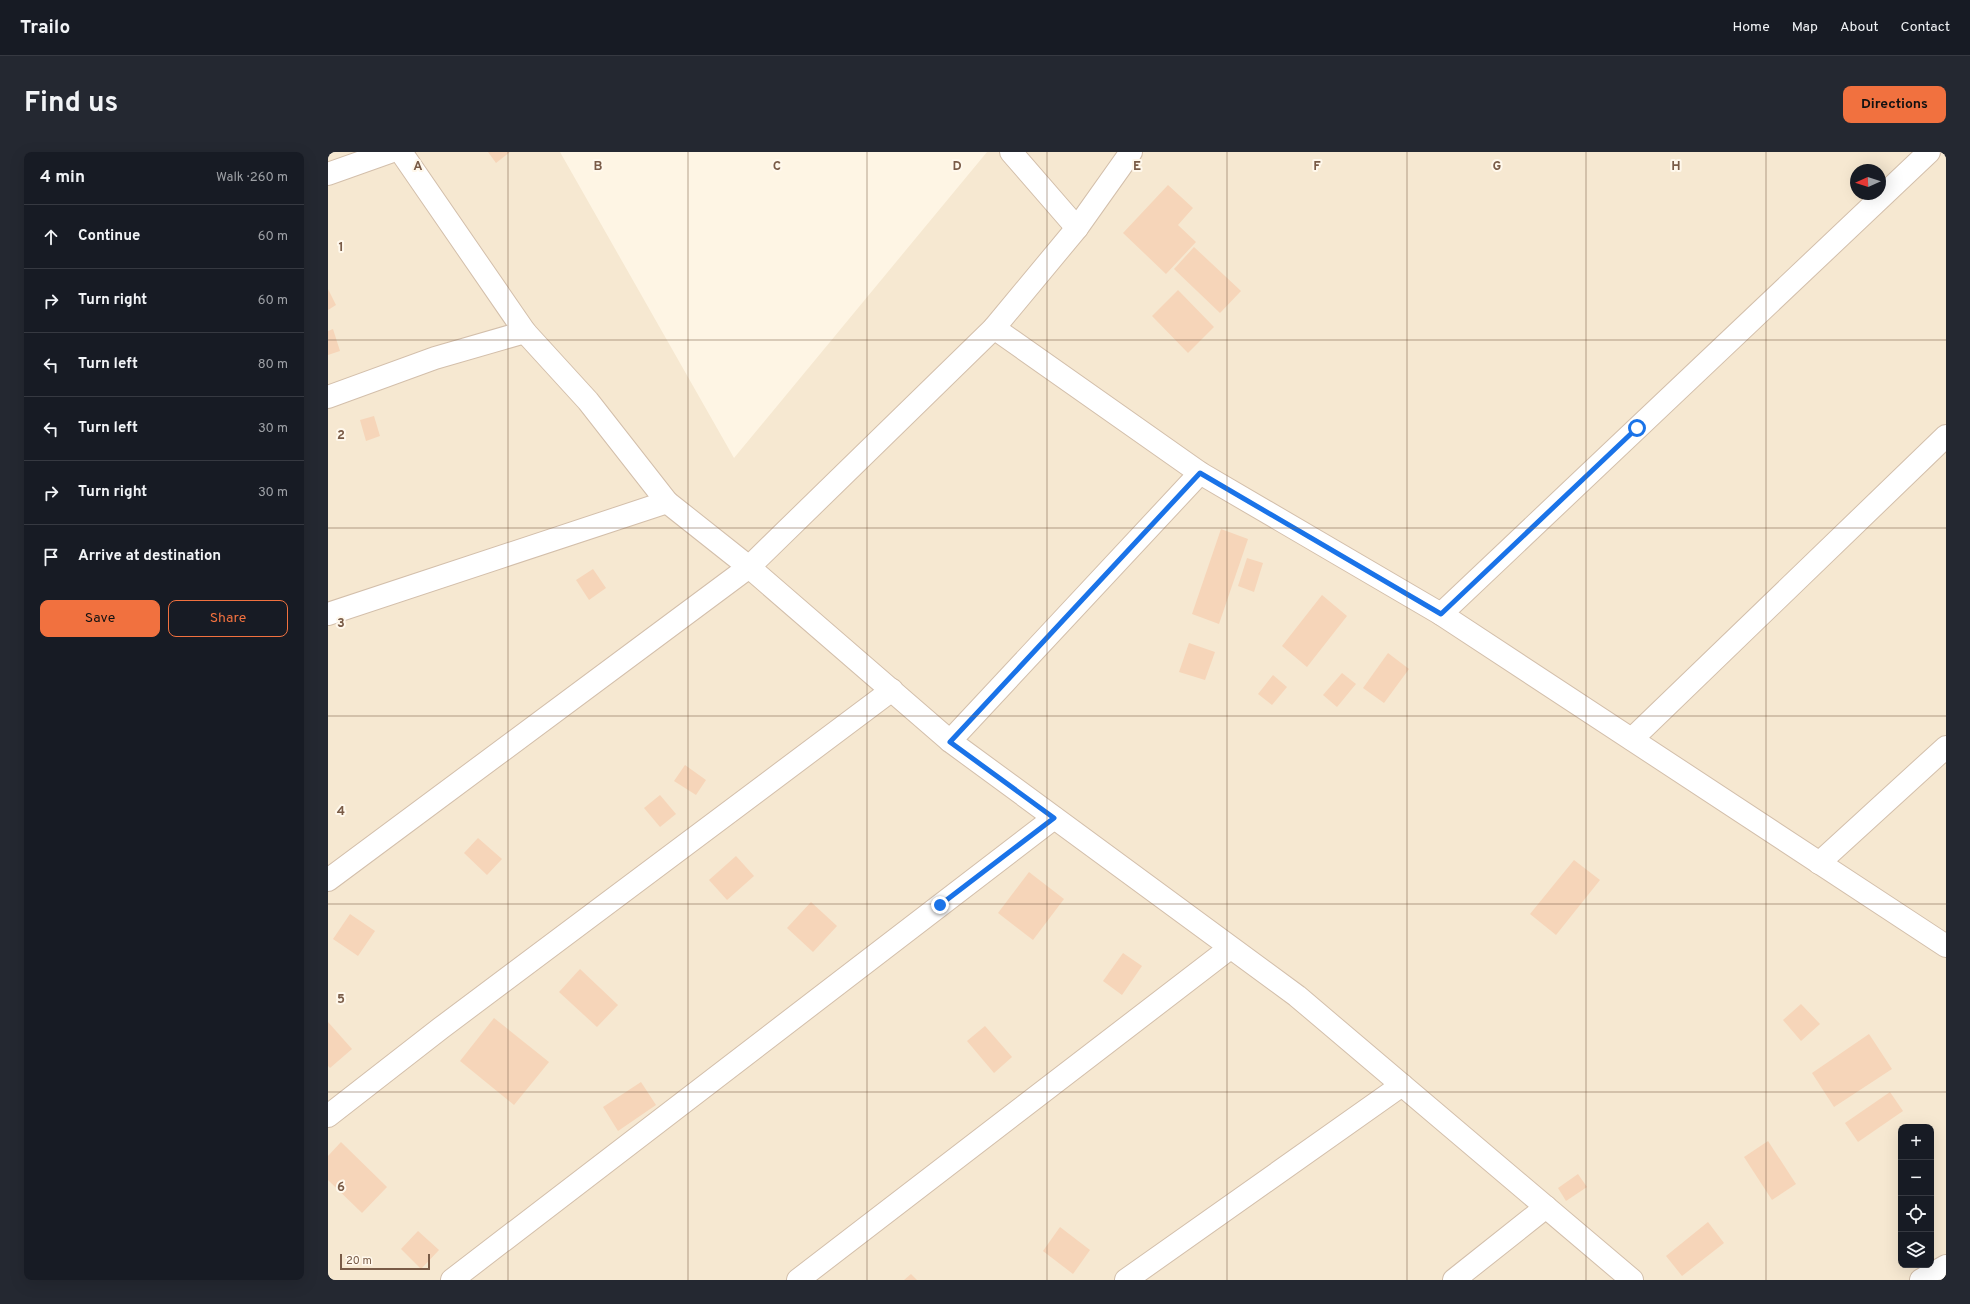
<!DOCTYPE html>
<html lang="en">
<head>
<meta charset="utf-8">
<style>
	body { margin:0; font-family:Overpass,sans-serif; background:#242831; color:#f1f3f6 }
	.controls { position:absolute; right:12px; bottom:12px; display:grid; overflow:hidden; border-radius:8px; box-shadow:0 4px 16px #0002 }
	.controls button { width:36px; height:36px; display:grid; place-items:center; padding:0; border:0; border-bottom:1px solid #363941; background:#171b24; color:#f1f3f6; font:20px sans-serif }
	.compass { position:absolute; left:1522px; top:12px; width:36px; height:36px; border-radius:50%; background:#171b24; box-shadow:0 4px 16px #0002; rotate:267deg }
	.scale { position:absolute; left:12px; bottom:10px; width:90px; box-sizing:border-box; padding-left:4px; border:2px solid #795b47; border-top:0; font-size:11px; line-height:14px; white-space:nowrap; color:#795b47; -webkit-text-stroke:3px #fff8ec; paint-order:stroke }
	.stop { position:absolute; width:12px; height:12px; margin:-9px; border:3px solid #1a73e8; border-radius:50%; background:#fff }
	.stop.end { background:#1a73e8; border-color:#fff; box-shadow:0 1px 4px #0008 }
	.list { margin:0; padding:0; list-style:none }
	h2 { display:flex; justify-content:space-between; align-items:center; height:52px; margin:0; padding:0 16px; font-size:17px }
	h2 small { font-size:13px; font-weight:400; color:#9ea1a6 }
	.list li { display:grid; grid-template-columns:26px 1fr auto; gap:12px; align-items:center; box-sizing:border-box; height:64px; padding:0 16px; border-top:1px solid #363941 }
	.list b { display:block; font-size:15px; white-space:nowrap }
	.list em { font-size:13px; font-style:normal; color:#9ea1a6 }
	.actions { display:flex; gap:8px; padding:12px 16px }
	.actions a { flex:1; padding:9px 0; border:1px solid #f1713f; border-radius:8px; text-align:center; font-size:14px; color:#f1713f }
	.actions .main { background:#f1713f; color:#111 }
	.icon { flex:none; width:22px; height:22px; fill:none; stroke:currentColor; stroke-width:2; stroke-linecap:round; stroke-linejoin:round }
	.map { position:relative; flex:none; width:1618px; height:1128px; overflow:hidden; border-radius:8px }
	header { display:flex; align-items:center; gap:24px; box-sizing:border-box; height:56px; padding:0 20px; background:#171b24; border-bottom:1px solid #363941 }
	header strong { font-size:19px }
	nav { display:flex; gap:22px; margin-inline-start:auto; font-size:14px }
	.intro { display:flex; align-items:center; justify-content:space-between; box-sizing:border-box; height:96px; padding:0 24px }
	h1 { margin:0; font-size:28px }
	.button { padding:10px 18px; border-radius:8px; background:#f1713f; color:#111; font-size:14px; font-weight:700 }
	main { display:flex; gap:24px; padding:0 24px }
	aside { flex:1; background:#171b24; border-radius:8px; box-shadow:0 4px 16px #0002 }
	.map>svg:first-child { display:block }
	.residential { fill:#f6e8d1; fill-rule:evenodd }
	.building { fill:#f6d5b9 }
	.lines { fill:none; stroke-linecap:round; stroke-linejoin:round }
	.minor-casing { stroke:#d3bfab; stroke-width:24 }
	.tertiary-casing { stroke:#d3bfab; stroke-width:24 }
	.minor { stroke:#fff; stroke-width:22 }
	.tertiary { stroke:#fff; stroke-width:22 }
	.route { stroke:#1a73e8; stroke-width:5 }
	.grid { fill:none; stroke:#795b47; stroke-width:1; stroke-opacity:0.55 }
	.grid-label { font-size:13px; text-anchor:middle; font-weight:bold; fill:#795b47; stroke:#fff8ec; stroke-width:4; stroke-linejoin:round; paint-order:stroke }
</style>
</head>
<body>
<header>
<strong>Trailo</strong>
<nav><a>Home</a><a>Map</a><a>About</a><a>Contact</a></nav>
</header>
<div class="intro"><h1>Find us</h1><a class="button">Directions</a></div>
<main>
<aside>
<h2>4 min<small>Walk · 260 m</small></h2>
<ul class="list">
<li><svg class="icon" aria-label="ahead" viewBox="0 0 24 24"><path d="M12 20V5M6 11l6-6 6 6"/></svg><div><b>Continue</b></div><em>60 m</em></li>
<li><svg class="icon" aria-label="right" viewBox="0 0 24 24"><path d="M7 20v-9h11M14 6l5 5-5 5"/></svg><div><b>Turn right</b></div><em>60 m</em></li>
<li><svg class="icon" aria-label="left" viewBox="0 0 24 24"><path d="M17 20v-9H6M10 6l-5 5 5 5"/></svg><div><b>Turn left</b></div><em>80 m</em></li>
<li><svg class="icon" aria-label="left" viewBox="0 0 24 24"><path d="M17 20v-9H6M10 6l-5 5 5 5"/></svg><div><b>Turn left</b></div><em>30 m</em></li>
<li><svg class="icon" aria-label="right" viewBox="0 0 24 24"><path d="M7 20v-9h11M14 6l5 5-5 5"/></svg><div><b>Turn right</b></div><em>30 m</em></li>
<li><svg class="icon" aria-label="arrive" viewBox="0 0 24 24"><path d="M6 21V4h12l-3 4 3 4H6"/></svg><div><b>Arrive at destination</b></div></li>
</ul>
<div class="actions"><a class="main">Save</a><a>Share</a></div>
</aside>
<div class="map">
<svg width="1618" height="1128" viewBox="0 0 1618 1128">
	<rect width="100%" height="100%" fill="#fef5e4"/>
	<!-- residential -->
	<path class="residential" d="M 0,0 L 232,0 L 406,306 L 659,0 L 1618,0 L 1618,1128 L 0,1128 ZM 1528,18 L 1552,18 L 1552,42 L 1528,42 ZM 1573,975 L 1603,975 L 1603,1113 L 1573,1113 Z"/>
	<!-- building -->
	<g class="building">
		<path d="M 160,0 L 182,0 L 168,11 Z"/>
		<path d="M 840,33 L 865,56 L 850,73 L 868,90 L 838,122 L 795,81 Z"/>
		<path d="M 866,95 L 913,139 L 892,161 L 846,117 Z"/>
		<path d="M 0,137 L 8,153 L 0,158 Z"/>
		<path d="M 850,138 L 886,175 L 860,201 L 824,164 Z"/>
		<path d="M 5,177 L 12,199 L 0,203 L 0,179 Z"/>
		<path d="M 46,264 L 52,284 L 38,289 L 32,268 Z"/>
		<path d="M 893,377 L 920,387 L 891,472 L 864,462 Z"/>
		<path d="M 919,406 L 935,411 L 926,440 L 910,434 Z"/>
		<path d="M 265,417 L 278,436 L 261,448 L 248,428 Z"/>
		<path d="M 994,443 L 1019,464 L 979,515 L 954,494 Z"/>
		<path d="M 861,491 L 887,500 L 877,528 L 851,520 Z"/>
		<path d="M 1060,501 L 1081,517 L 1056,551 L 1035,536 Z"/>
		<path d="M 1014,521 L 1028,532 L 1009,555 L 995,543 Z"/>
		<path d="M 945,523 L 959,535 L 944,553 L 930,542 Z"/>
		<path d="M 357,613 L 378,628 L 368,643 L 346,629 Z"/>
		<path d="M 332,643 L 348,662 L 332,675 L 316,656 Z"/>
		<path d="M 150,686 L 174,707 L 159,723 L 136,701 Z"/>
		<path d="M 408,704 L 426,724 L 399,748 L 381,728 Z"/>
		<path d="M 1246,708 L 1272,728 L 1228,783 L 1202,762 Z"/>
		<path d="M 701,720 L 736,747 L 705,788 L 670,761 Z"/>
		<path d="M 483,750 L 509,774 L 485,800 L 459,776 Z"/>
		<path d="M 22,762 L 47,779 L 30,804 L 5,787 Z"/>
		<path d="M 795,801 L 814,814 L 794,843 L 775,829 Z"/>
		<path d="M 252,817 L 290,853 L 269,875 L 231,840 Z"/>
		<path d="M 1473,852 L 1492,872 L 1473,889 L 1455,868 Z"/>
		<path d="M 166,866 L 221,910 L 186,953 L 132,909 Z"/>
		<path d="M 0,870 L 24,897 L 2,916 L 0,914 Z"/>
		<path d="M 657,874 L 684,905 L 666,921 L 639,889 Z"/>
		<path d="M 1541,882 L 1564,917 L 1506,955 L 1484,921 Z"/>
		<path d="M 313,930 L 328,953 L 290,979 L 275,955 Z"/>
		<path d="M 1562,940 L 1575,959 L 1530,990 L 1517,971 Z"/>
		<path d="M 1440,989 L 1468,1032 L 1444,1048 L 1416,1005 Z"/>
		<path d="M 13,990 L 59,1035 L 34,1061 L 0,1028 L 0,1004 Z"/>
		<path d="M 1250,1022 L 1259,1035 L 1238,1049 L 1230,1036 Z"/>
		<path d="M 1380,1070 L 1396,1091 L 1354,1124 L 1338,1104 Z"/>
		<path d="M 732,1075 L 762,1098 L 745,1122 L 715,1099 Z"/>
		<path d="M 90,1079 L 111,1098 L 93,1117 L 73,1097 Z"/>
		<path d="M 583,1122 L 589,1128 L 576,1128 Z"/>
	</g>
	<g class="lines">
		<defs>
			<g id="minor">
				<path d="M 73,0 L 197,180 L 260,249 L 339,350 L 421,415 L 622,589 L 969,844 L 1304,1128"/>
				<path d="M 683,0 L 749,76"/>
				<path d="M 0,22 L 62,0"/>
				<path d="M 0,245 L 107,206 L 197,180"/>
				<path d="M 0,462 L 339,350"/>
				<path d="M 1113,462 L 1601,0"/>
				<path d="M 1304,587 L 1618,284"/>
				<path d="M 622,589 L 872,321"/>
				<path d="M 1491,711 L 1618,595"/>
				<path d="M 0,964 L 113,876 L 564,538"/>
				<path d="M 124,1128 L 726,666"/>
				<path d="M 470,1128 L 902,796"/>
				<path d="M 798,1128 L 1074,933"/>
				<path d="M 1126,1128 L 1218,1055"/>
				<path d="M 1593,1128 L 1618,1114"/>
			</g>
			<g id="tertiary">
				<path d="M 666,176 L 872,321 L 1113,462 L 1618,794"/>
				<path d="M 0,728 L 421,415 L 666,176 L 749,76 L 803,0"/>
			</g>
		</defs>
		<!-- minor casing -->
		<use href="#minor" class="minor-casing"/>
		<!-- tertiary casing -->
		<use href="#tertiary" class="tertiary-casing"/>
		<!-- minor -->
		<use href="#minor" class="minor"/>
		<!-- tertiary -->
		<use href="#tertiary" class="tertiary"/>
	</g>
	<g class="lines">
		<!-- route -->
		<path class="route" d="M 612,753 L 726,666 L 622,590 L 872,321 L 1113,462 L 1309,276"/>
	</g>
	<!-- grid -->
	<path class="grid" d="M 180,0 L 180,1128M 360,0 L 360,1128M 539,0 L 539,1128M 719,0 L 719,1128M 899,0 L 899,1128M 1079,0 L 1079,1128M 1258,0 L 1258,1128M 1438,0 L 1438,1128M 0,188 L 1618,188M 0,376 L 1618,376M 0,564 L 1618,564M 0,752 L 1618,752M 0,940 L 1618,940"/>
	<g class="grid-label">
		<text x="90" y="18">A</text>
		<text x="270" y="18">B</text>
		<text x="449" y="18">C</text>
		<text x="629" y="18">D</text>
		<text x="809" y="18">E</text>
		<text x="989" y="18">F</text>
		<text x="1169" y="18">G</text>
		<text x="1348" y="18">H</text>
		<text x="13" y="99">1</text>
		<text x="13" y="287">2</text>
		<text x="13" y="475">3</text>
		<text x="13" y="663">4</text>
		<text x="13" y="851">5</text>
		<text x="13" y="1039">6</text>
	</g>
</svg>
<div class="controls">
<button>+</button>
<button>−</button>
<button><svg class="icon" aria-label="locate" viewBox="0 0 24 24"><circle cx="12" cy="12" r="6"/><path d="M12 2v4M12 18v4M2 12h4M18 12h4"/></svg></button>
<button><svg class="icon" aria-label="layers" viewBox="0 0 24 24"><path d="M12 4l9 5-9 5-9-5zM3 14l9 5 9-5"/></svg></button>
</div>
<svg class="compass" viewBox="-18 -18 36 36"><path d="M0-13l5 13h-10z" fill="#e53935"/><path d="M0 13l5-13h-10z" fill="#9ea1a6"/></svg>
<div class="scale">20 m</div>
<div class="stop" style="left:1309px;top:276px"></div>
<div class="stop end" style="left:612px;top:753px"></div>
</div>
</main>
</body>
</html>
